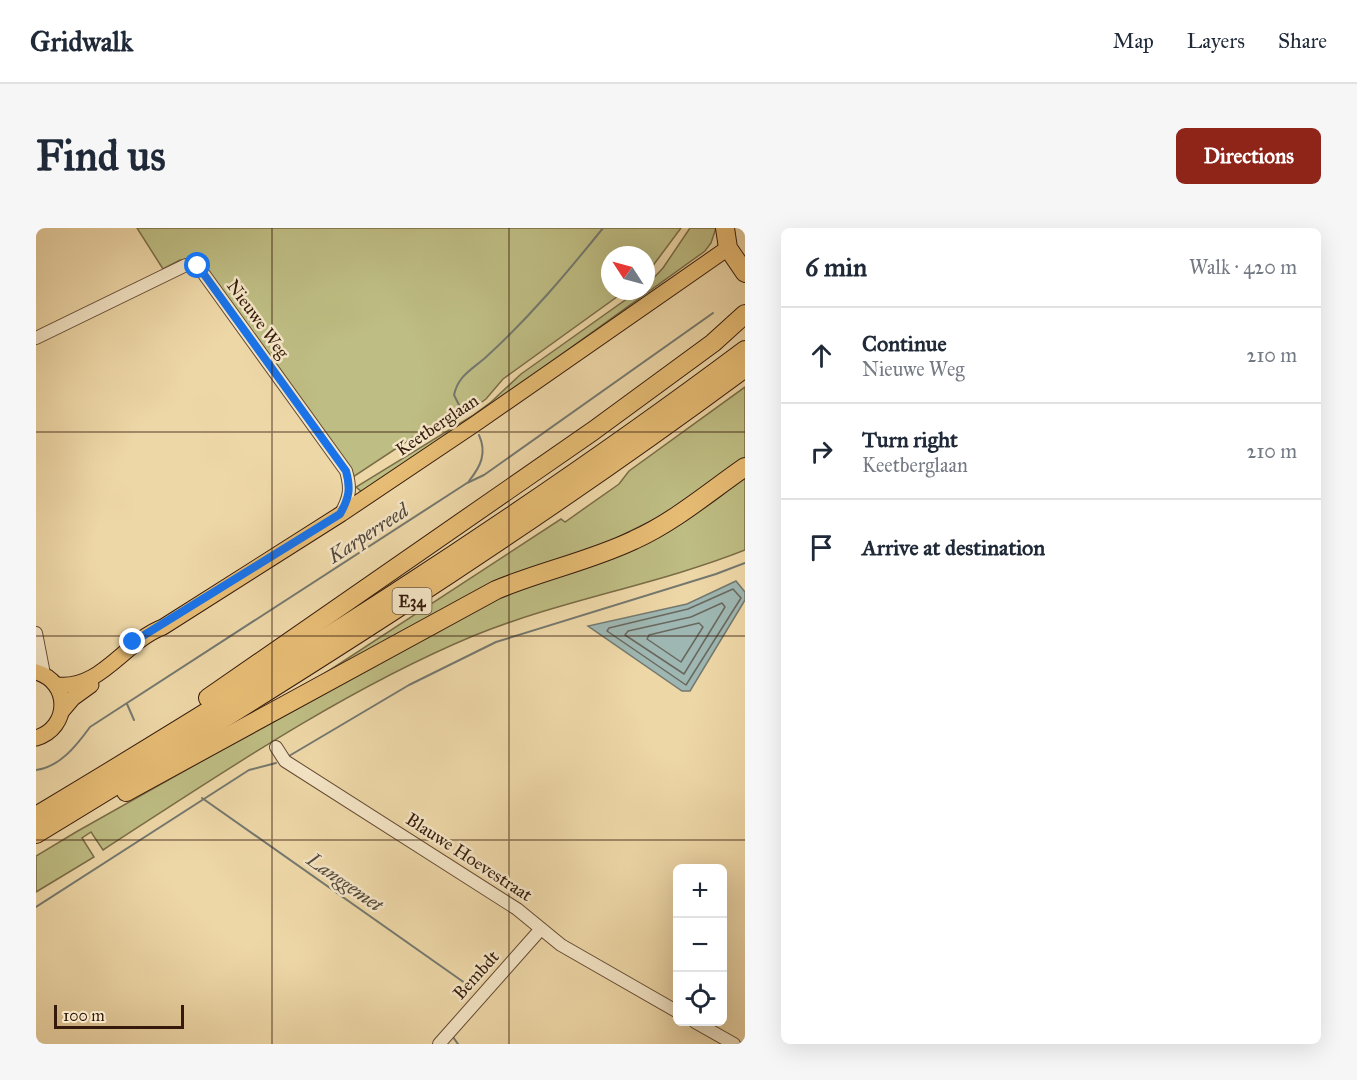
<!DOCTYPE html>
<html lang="en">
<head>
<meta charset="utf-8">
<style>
	body { margin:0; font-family:"IM FELL Great Primer",serif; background:#f6f6f7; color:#1f2937 }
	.controls { position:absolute; right:18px; bottom:18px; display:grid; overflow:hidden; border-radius:9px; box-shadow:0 6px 24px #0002 }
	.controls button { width:54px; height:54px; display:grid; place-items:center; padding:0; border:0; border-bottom:2px solid #e0e1e3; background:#fff; color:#1f2937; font:30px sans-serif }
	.compass { position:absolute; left:565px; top:18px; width:54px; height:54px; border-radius:50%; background:#fff; box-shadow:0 6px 24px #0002; rotate:306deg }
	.scale { position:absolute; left:18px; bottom:15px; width:130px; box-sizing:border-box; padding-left:6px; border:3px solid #351a0b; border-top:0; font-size:16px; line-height:21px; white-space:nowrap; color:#351a0b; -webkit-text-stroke:4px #f4e5c6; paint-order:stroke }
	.stop { position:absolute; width:18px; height:18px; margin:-14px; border:4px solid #1a73e8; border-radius:50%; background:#fff }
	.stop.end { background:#1a73e8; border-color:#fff; box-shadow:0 2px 6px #0008 }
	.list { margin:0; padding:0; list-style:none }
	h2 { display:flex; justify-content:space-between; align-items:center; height:78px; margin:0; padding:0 24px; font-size:26px }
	h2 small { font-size:20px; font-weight:400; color:#747a83 }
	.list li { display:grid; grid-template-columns:39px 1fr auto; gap:18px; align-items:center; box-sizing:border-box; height:96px; padding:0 24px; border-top:2px solid #e0e1e3 }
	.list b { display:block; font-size:22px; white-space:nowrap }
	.list p { margin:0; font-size:20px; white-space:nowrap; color:#747a83 }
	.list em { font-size:20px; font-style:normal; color:#747a83 }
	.icon { flex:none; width:33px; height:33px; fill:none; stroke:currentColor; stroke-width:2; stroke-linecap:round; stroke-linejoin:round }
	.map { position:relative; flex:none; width:709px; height:816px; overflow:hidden; border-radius:9px }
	header { display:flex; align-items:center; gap:36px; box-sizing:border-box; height:84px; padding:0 30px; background:#fff; border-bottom:2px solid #e0e1e3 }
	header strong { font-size:28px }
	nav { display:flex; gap:33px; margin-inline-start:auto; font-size:21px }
	.intro { display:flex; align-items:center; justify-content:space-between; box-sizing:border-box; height:144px; padding:0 36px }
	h1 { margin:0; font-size:42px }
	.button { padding:15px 27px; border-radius:9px; background:#8f2418; color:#fff; font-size:21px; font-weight:700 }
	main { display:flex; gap:36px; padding:0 36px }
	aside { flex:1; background:#fff; border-radius:9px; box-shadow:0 6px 24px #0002 }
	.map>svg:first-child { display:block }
	.green { fill:#bebd83; stroke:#7a6c47; stroke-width:1.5 }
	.water { fill:#9eb7b2; stroke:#74786f; stroke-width:1.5 }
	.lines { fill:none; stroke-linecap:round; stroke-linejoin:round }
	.shore { stroke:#6a685e; stroke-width:1.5 }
	.stream { stroke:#74786f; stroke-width:2 }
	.minor-casing { stroke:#634932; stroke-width:14 }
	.major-casing { stroke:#351a0b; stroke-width:17 }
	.highway-casing { stroke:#351a0b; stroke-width:20 }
	.minor { stroke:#f4e5c6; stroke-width:12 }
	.major { stroke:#e7bc74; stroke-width:15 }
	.highway { stroke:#e7bc74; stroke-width:18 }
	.route { stroke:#1a73e8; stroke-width:8 }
	.grid { fill:none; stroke:#351a0b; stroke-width:1.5; stroke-opacity:0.55 }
	.labels { text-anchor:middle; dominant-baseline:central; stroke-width:5; stroke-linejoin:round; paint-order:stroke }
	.shield { fill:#f4e5c6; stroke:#6e5743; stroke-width:1.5 }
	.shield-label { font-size:16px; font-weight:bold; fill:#351a0b }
	.street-label { font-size:18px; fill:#351a0b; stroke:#f4e5c6 }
	.water-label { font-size:20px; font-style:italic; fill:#54493d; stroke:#f4e5c6 }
</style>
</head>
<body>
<header>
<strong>Gridwalk</strong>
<nav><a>Map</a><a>Layers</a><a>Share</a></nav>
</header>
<div class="intro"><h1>Find us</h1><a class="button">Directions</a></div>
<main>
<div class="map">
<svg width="709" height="816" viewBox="0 0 709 816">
	<rect width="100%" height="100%" fill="#eed7a7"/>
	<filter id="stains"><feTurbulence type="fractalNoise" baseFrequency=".00333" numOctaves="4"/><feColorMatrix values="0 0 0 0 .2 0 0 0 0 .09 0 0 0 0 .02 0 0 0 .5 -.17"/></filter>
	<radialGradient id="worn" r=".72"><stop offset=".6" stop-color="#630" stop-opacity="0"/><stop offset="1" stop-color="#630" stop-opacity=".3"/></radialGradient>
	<!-- green -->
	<g class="green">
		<path d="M 101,0 L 645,0 L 610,47 L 610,27 L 574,27 L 574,63 L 589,63 L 467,151 L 450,171 L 416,195 L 379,208 L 317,249 L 164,33 L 144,32 L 127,41 Z"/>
		<path d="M 654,0 L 680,0 L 675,15 L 669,23 L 472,165 L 326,264 L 320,259 L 436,188 L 455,174 L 485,146 L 602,63 L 610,63 L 610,58 L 627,40 Z"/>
		<path d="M 709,159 L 709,233 L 634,286 L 248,472 L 525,291 L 529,294 L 583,256 L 593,243 Z"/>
		<path d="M 709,247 L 709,322 C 621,357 525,372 437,408 C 308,462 184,546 67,622 L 55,604 L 46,610 L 58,629 L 0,664 L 0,628 L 40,604 L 443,377 Z"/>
	</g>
	<!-- water -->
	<path class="water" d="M 700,353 L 709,364 L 709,372 L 654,463 L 646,463 L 552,398 L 651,376 Z"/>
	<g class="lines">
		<!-- shore -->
		<g class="shore">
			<path d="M 697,361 L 705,370 L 650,457 L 571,403 L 573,400 L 652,381 Z"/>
			<path d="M 686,375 L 689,379 L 648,446 L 589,407 L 592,403 L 655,389 Z"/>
			<path d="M 663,395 L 667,399 L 645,434 L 611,411 L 613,407 Z"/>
		</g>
		<!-- stream -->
		<g class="stream">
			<path d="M 428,187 L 418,167 C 422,148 435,142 449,130 C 493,90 530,46 567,0"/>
			<path d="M 433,253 C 445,238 451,225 443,207"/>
			<path d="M 91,476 L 98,492"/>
			<path d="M 253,528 L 373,457 L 460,414 L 680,346 L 709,335"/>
			<path d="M 0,542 C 24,539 41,517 54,499 L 431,255 L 448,247 L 677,85"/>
			<path d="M 166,570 L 436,760"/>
			<path d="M 0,679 L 213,542 L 240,535"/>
			<path d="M 417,809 L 422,816"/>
		</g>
		<defs>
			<g id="minor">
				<path d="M 0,110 L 150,37 L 162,38 L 310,243 C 315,260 314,269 305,285"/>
				<path d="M 0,405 L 8,446"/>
				<path d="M 240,519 L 249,533 L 481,681 L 525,717 L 642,784"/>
				<path d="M 659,794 L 698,816"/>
				<path d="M 403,816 L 504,702"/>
			</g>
			<g id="major">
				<path d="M 0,444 C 35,454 34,500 0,510"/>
				<path d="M 21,457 C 65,462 88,414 127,399 L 305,286 L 439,196 L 692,20"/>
				<path d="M 26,483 L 37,470 L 55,457"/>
			</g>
			<g id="highway">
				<path d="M 689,0 L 692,20 L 709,45"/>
				<path d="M 172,470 L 557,203 L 677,115 L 709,86"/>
				<path d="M 90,564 L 460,362 C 505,343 554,333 598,312 C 638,294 673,264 709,239"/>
				<path d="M 0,588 C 243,442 482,292 709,122"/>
				<path d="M 0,606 C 242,459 481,309 709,140"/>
			</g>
		</defs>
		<!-- minor casing -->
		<use href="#minor" class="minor-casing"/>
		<!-- major casing -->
		<use href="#major" class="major-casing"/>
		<!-- highway casing -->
		<use href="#highway" class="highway-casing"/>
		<!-- minor -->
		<use href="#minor" class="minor"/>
		<!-- major -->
		<use href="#major" class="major"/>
		<!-- highway -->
		<use href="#highway" class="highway"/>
	</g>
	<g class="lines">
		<!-- route -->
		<path class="route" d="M 97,414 L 304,286 C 313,270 315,261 310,243 L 162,38"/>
	</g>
	<!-- grid -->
	<path class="grid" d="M 236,0 L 236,816M 473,0 L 473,816M 0,204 L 709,204M 0,408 L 709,408M 0,612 L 709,612"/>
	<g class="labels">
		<!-- shield labels -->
		<rect class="shield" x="356.5" y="360" width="39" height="26" rx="4.5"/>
		<g class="shield-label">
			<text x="376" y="373">E34</text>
		</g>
		<!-- street labels -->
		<g class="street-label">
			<text transform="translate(222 91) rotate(54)">Nieuwe Weg</text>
			<text transform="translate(401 197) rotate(-34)">Keetberglaan</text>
			<text transform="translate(433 629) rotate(33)">Blauwe Hoevestraat</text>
			<text transform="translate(440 747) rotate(-48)">Bembdt</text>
		</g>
		<!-- water labels -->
		<g class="water-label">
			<text transform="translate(332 305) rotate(-33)">Karperreed</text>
			<text transform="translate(309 654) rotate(35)">Langgemet</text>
		</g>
	</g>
	<rect width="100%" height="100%" filter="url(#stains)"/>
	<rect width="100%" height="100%" fill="url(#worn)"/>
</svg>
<div class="controls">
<button>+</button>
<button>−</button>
<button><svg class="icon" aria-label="locate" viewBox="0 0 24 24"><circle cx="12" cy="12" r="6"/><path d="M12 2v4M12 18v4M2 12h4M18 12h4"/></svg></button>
</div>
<svg class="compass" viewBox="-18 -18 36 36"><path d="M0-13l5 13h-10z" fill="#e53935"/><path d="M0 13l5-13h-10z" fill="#747a83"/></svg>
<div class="scale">100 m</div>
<div class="stop" style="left:162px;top:38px"></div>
<div class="stop end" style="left:97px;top:414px"></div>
</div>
<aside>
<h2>6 min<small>Walk · 420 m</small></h2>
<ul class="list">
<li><svg class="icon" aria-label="ahead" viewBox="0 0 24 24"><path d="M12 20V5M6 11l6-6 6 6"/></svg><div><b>Continue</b><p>Nieuwe Weg</p></div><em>210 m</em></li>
<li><svg class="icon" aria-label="right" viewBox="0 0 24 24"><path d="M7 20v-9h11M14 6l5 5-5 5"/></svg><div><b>Turn right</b><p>Keetberglaan</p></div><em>210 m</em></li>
<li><svg class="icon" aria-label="arrive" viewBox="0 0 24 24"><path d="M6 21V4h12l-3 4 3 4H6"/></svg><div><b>Arrive at destination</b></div></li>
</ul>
</aside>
</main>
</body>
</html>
